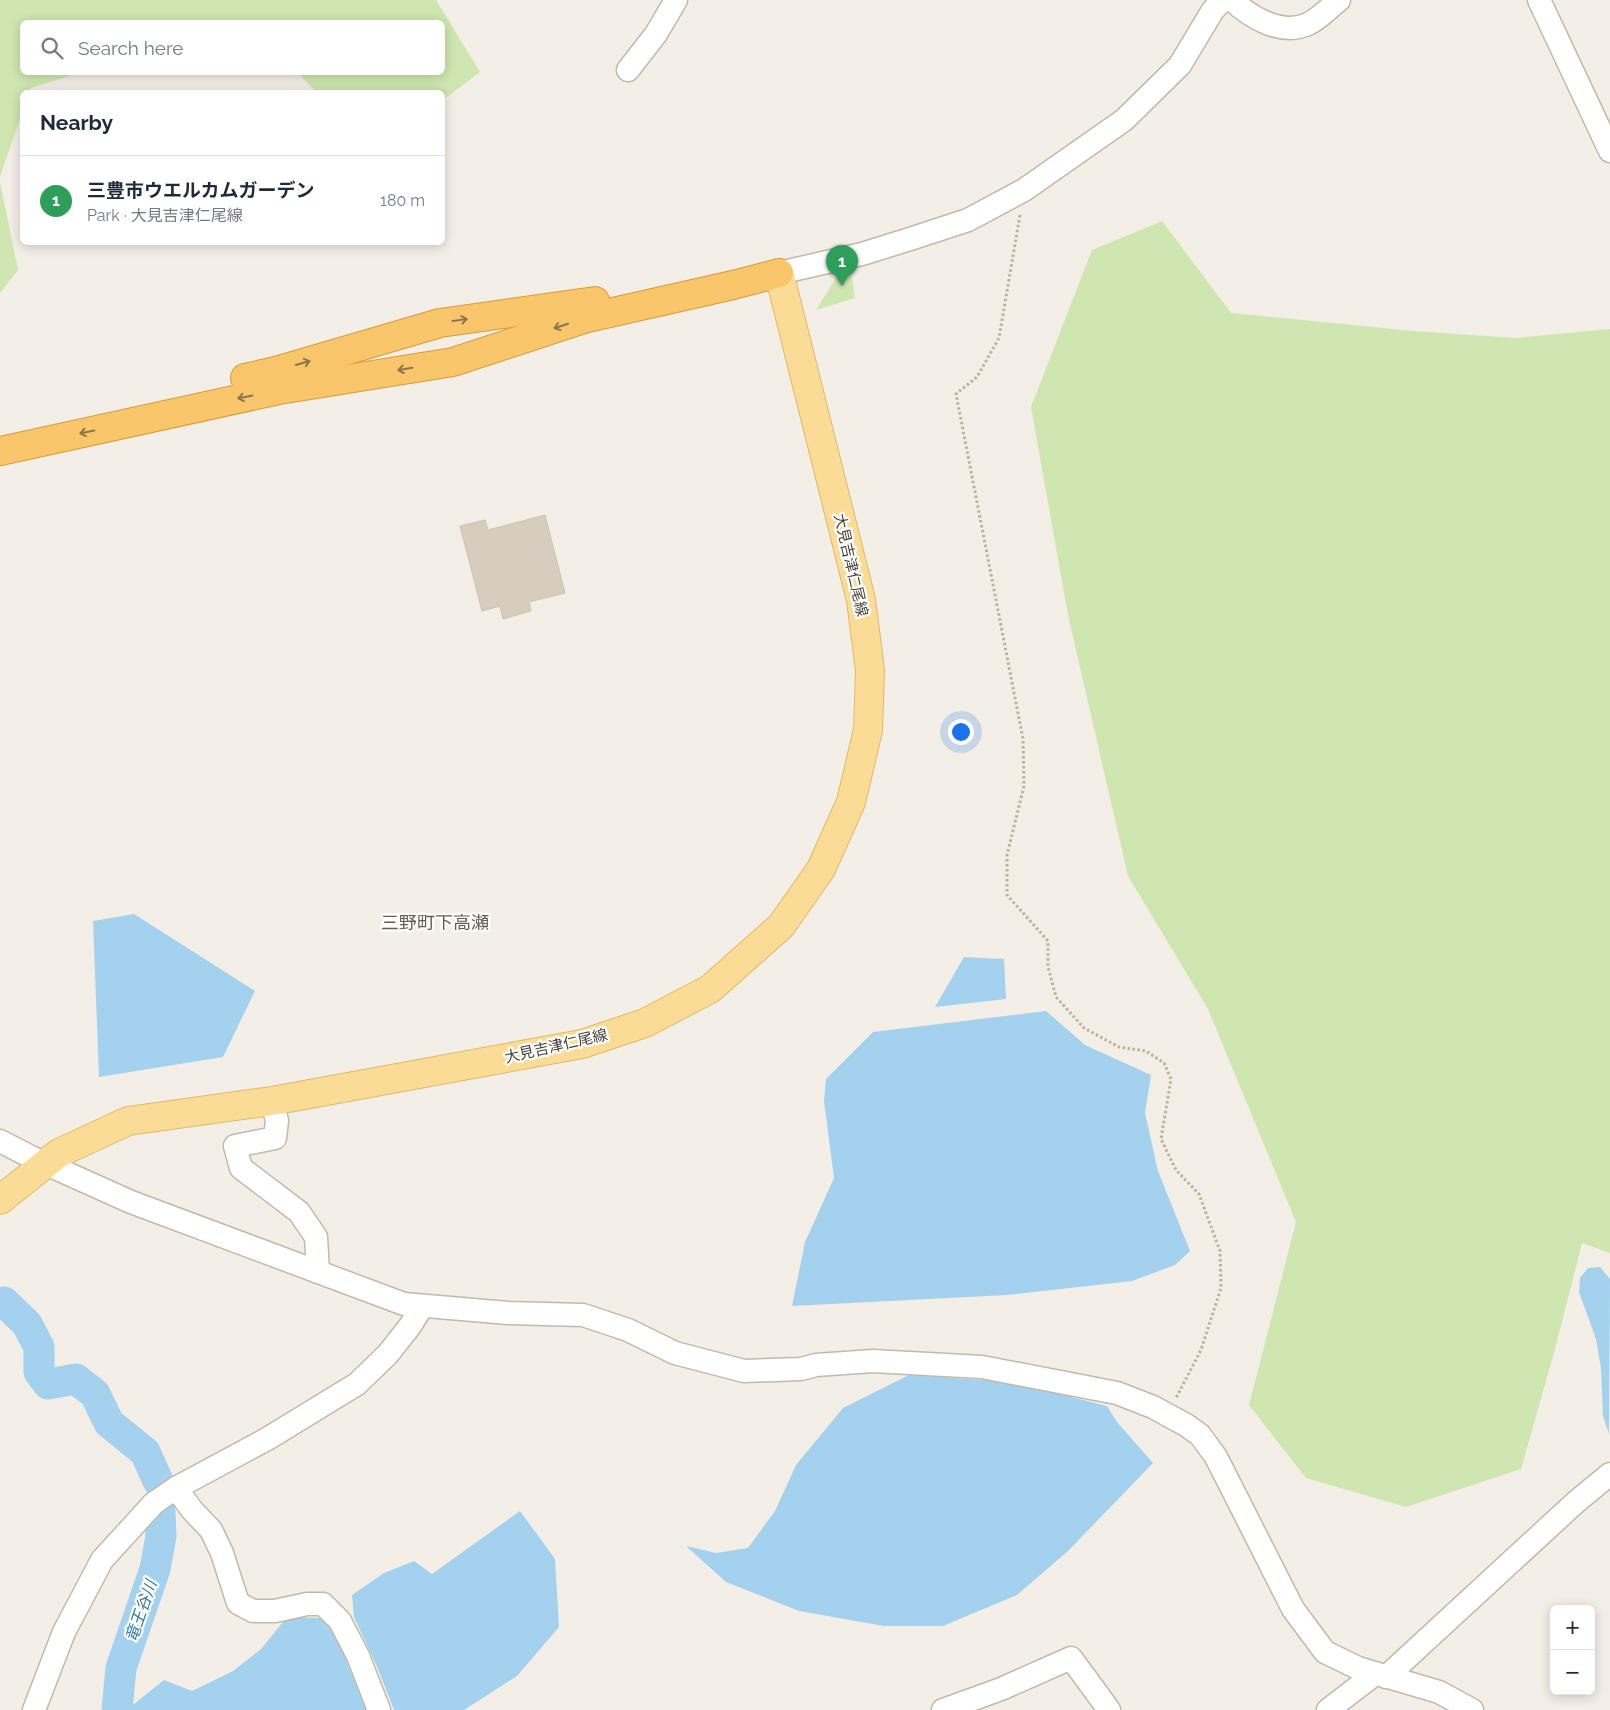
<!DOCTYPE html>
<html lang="en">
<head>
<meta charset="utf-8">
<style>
	body { margin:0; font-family:Raleway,"Noto Sans JP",sans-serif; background:#f2f2f3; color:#1f2937 }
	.controls { position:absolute; right:15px; bottom:15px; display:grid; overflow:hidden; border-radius:8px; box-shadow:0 2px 12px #0003 }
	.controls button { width:45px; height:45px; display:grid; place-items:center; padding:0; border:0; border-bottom:1px solid #e0e1e3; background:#fff; color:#1f2937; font:25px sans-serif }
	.you { position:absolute; left:960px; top:731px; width:18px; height:18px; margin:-12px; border:4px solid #fff; border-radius:50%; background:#1a73e8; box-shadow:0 0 0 8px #1a73e833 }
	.badge { display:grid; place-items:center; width:32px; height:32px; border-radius:50%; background:#f4371c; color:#fff; font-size:16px; font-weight:700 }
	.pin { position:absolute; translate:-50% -41px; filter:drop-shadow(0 1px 2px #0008) }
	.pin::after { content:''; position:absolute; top:26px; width:18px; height:15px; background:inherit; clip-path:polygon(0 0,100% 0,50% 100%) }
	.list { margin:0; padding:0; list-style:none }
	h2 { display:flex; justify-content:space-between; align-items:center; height:65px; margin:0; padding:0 20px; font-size:21px }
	h2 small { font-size:16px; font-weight:400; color:#747a83 }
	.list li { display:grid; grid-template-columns:32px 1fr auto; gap:15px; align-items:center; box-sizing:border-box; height:90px; padding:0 20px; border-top:1px solid #e0e1e3 }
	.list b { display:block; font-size:19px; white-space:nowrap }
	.list p { margin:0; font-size:16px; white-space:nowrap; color:#747a83 }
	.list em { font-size:16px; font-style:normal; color:#747a83 }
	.icon { flex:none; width:28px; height:28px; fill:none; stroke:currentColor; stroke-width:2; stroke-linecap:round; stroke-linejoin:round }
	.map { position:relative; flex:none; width:1610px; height:1710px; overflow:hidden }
	.search { position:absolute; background:#fff; box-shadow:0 2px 12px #0003; left:20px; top:20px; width:425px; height:55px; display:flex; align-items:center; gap:12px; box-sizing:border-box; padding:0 18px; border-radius:8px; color:#747a83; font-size:19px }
	.panel { position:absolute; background:#fff; box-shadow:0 2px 12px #0003; left:20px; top:90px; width:425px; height:155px; border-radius:8px }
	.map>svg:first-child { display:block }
	.green { fill:#cfe6b0 }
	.water { fill:#a4d2ee }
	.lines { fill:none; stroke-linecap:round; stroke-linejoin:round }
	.river { stroke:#a4d2ee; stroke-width:31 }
	.building { fill:#d7cdbf; stroke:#cfc2b0 }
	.minor-casing { stroke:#c1b9ac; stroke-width:25 }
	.major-casing { stroke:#e0b967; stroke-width:30 }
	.highway-casing { stroke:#d99a3a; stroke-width:30 }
	.path { stroke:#bfb29b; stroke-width:3; stroke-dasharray:2.5 2.5; stroke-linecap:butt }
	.minor { stroke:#fff; stroke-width:22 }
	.major { stroke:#fbdc97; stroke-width:28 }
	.highway { stroke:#fac66b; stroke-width:28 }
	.oneway { stroke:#8e754b }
	.labels { text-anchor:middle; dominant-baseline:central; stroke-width:4.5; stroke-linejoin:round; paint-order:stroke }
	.street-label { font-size:15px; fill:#463f36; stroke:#fff }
	.water-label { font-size:16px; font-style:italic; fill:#3078a7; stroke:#fff }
	.quarter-label { font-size:18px; fill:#685d4d; stroke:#fff }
</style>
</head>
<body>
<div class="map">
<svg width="1610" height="1710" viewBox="0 0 1610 1710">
	<rect width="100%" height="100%" fill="#f3efe7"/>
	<!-- green -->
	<g class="green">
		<path d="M 0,0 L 436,0 L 480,72 L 443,100 L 442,92 L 316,92 L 298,73 L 442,72 L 442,22 L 22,22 L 22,72 L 78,73 L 31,88 L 30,92 L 22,92 L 22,113 L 0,177 Z"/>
		<path d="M 0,182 L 18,270 L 0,293 Z"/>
		<path d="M 1162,221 L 1231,313 L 1413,331 L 1515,338 L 1610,329 L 1610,1253 L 1582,1243 L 1555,1349 L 1521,1469 L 1406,1507 L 1306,1478 L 1249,1405 L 1296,1222 L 1208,1009 L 1128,876 L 1068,615 L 1031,407 L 1092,250 Z"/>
		<path d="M 851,271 L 855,298 L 816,310 L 839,273 Z"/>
	</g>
	<!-- water -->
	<g class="water">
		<path d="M 134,914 L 255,991 L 223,1057 L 99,1077 L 93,921 Z"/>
		<path d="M 964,957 L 1004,959 L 1006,999 L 935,1007 Z"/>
		<path d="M 1046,1011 L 1085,1045 L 1151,1075 L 1145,1113 L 1158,1171 L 1190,1251 L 1175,1265 L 1132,1281 L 1007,1295 L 792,1306 L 805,1242 L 834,1178 L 824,1101 L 826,1079 L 873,1032 Z"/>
		<path d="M 1600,1267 L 1610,1279 L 1609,1434 L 1603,1416 L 1601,1368 L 1596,1339 L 1579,1292 L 1580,1278 L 1588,1268 Z"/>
		<path d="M 909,1375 L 1012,1382 L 1107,1406 L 1117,1422 L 1153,1463 L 1068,1551 L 1017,1595 L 943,1626 L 884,1626 L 799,1611 L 726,1582 L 686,1546 L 716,1553 L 748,1548 L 775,1511 L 796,1465 L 843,1408 Z"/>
		<path d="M 520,1511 L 555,1559 L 559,1627 L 517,1676 L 464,1710 L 394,1710 L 378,1669 L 354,1617 L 352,1595 L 384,1573 L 414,1561 L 432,1574 Z"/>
		<path d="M 287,1617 L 322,1618 L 338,1640 L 366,1710 L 129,1710 L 129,1708 L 164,1680 L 192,1691 L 233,1671 L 261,1649 Z"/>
	</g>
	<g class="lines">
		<!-- river -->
		<g class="river">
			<path d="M 4,1302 L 27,1324 L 39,1347 L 39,1372 L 48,1384 L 76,1379 L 95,1394 L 109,1423 L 145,1452 L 158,1481"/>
			<path d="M 117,1710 L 121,1668 L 155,1569 L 161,1536 L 160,1512"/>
		</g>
	</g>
	<!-- building -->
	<path class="building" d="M 545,515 L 565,593 L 529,602 L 531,611 L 503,619 L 500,606 L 482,611 L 460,526 L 485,520 L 488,530 Z"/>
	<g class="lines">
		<defs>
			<g id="minor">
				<path d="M 1232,0 C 1251,18 1282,36 1308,24 C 1319,19 1329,8 1339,0"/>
				<path d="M 1539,0 L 1610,151"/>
				<path d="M 628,70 L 656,34 L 676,0"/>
				<path d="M 779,273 L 862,254 L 910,239 L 968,220 L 1024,190 L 1124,120 L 1180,65 L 1213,10 L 1223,0"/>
				<path d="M 272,1101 L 277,1121 L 275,1138 L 235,1146 L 241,1168 L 299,1212 L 316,1237 L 318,1272"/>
				<path d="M 0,1141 L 33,1158 L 131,1202 L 404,1304 L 508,1313 L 583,1315 L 628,1330 L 675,1353 L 744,1371 L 801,1369 L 816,1365 L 873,1361 L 982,1367 L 1117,1393 L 1153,1407 L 1186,1425 L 1200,1435 L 1216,1457 L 1293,1609 L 1325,1652 L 1358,1668 L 1439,1692 L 1472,1710"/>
				<path d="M 176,1488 L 192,1510 L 211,1530 L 222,1553 L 238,1603 L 253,1611 L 275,1611 L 307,1604 L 323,1604 L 340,1621 L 358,1656 L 379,1710"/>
				<path d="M 1386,1677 L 1576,1502 L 1610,1474"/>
				<path d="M 34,1710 L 64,1632 L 102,1560 L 154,1503 L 176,1488 L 267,1439 L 357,1384 L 388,1354 L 410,1326 L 422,1307"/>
				<path d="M 943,1710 L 1001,1689 L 1071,1658 L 1109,1710"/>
				<path d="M 1328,1710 L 1375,1674"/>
			</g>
			<path id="major" d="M 0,1200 L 59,1153 L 128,1121 L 272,1101 L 582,1044 L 645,1023 L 710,989 L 781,926 L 821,869 L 851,802 L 868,730 L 870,670 L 861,600 L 779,273"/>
			<g id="highway">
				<path d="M 245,378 L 276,371 L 440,323 L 595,301"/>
				<path d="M 0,451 L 279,390 L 453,362 L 587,318 L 733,285 L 779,273"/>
			</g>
		</defs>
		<!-- minor casing -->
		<use href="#minor" class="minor-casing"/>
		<!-- major casing -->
		<use href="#major" class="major-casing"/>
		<!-- highway casing -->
		<use href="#highway" class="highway-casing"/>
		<!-- path -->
		<path class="path" d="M 1020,215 L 999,338 L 977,377 L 956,394 L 1023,739 L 1024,786 L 1007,855 L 1007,895 L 1048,941 L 1048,967 L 1056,997 L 1084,1028 L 1119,1047 L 1146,1051 L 1164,1063 L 1171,1079 L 1161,1139 L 1176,1170 L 1199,1194 L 1220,1251 L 1221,1288 L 1201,1350 L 1176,1398"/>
		<!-- minor -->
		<use href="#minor" class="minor"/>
		<!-- major -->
		<use href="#major" class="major"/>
		<!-- highway -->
		<use href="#highway" class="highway"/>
	</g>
	<!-- one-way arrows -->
	<defs><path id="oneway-shaft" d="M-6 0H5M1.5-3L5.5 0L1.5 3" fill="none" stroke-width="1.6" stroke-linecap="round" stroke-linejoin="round" transform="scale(1.25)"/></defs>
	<g class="oneway">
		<use href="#oneway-shaft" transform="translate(460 320) rotate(-8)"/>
		<use href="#oneway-shaft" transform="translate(561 326) rotate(162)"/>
		<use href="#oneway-shaft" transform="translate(303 363) rotate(-16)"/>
		<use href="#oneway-shaft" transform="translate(405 369) rotate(171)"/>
		<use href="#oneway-shaft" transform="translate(245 397) rotate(168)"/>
		<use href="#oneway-shaft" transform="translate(87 432) rotate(168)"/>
	</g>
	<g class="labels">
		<!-- street labels -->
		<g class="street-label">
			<text transform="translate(851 565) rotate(77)">大見吉津仁尾線</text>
			<text transform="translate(556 1046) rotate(-13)">大見吉津仁尾線</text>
		</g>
		<!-- water labels -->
		<g class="water-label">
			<text transform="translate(141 1611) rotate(-71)">竜王谷川</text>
		</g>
		<!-- quarter labels -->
		<g class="quarter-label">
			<text x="435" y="922">三野町下高瀬</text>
		</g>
	</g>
</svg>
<div class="controls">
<button>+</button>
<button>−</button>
</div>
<div class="you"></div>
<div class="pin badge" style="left:842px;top:286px;background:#2e9e5b">1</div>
<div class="search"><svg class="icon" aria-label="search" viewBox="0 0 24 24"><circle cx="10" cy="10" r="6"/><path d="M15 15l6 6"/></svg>Search here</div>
<section class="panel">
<h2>Nearby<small></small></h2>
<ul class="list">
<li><span class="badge" style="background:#2e9e5b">1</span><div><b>三豊市ウエルカムガーデン</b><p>Park · 大見吉津仁尾線</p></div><em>180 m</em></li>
</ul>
</section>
</div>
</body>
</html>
